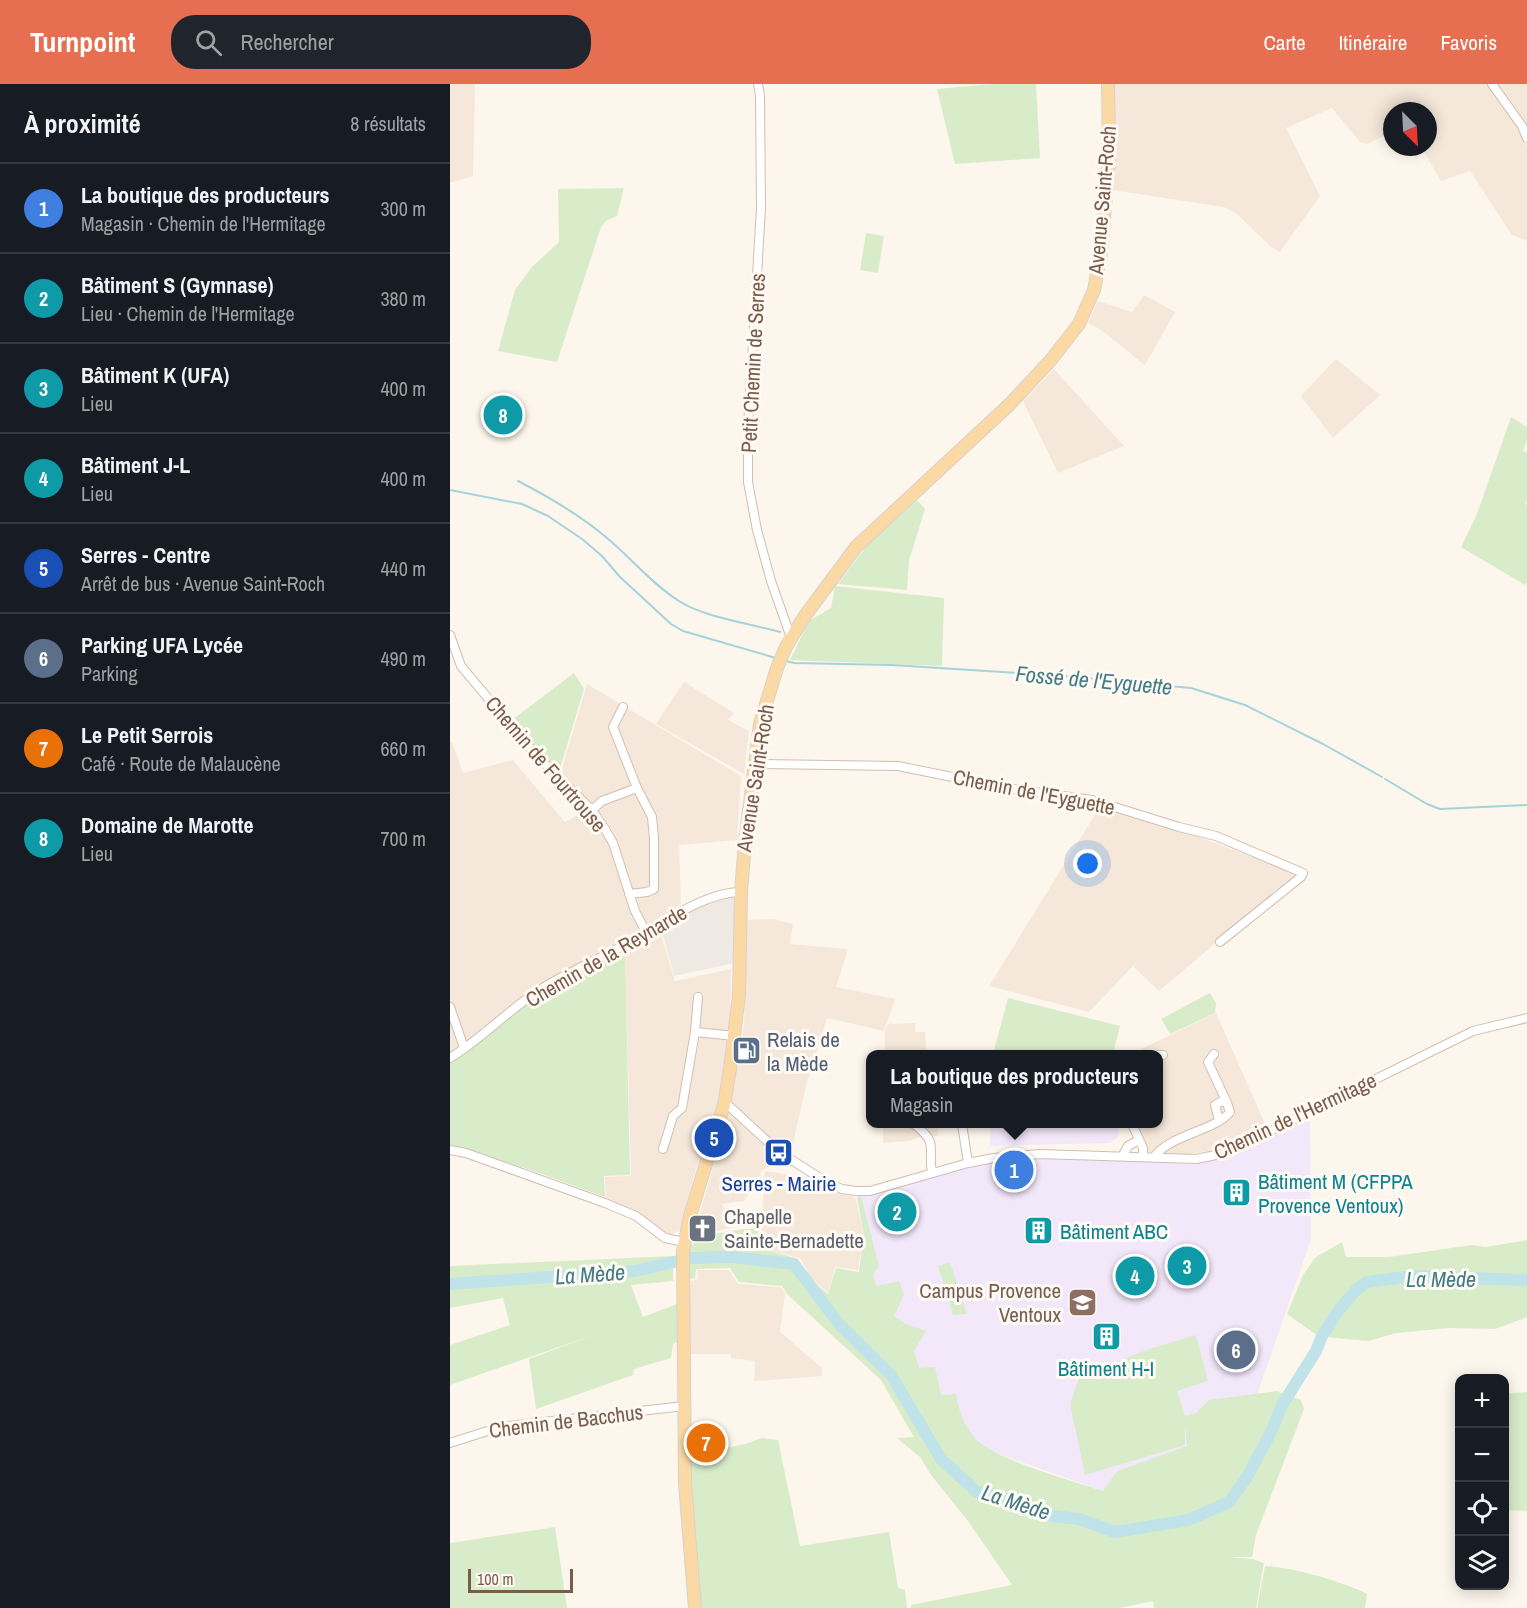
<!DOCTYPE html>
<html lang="fr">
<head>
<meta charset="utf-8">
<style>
	body { margin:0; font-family:"Archivo Narrow",sans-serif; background:#20242c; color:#f1f3f6 }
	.controls { position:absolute; right:18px; bottom:18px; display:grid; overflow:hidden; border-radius:12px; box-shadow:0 3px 15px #0003 }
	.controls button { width:54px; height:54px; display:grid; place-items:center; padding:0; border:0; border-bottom:2px solid #363941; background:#171b24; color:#f1f3f6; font:30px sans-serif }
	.compass { position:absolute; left:933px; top:18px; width:54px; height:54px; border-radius:50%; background:#171b24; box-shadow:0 3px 15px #0003; rotate:156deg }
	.scale { position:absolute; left:18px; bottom:15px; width:105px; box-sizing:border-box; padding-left:6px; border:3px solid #7a5c4d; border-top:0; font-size:16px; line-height:21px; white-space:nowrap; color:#7a5c4d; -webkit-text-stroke:4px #fffaf3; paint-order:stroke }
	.you { position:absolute; left:638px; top:780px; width:21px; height:21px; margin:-15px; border:4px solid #fff; border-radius:50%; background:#1a73e8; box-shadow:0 0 0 9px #1a73e833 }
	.badge { display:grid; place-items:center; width:39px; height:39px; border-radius:50%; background:#e76f51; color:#fff; font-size:20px; font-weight:700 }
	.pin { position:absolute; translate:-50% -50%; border:3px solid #fff; box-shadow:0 2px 6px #0006 }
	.popup { position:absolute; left:416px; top:966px; width:297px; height:78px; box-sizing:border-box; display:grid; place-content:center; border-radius:12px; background:#171b24; filter:drop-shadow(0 2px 4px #0005); font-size:20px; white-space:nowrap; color:#9ea1a6 }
	.popup b { font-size:22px; color:#f1f3f6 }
	.popup::after { content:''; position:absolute; left:50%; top:100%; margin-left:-12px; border:12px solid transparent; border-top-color:#171b24 }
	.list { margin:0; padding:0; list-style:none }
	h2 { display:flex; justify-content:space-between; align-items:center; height:78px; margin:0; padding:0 24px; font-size:26px }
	h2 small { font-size:20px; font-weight:400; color:#9ea1a6 }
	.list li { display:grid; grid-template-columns:39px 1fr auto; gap:18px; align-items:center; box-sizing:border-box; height:90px; padding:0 24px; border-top:2px solid #363941 }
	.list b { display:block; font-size:22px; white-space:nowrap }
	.list p { margin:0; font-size:20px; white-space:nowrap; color:#9ea1a6 }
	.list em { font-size:20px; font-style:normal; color:#9ea1a6 }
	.icon { flex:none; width:33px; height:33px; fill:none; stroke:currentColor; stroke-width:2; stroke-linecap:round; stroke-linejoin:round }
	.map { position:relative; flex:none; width:1077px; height:1524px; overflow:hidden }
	header { display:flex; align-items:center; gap:36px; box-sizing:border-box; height:84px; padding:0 30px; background:#e76f51; color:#fff }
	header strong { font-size:28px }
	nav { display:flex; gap:33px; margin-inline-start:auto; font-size:21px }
	.search { width:420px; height:54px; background:#20242c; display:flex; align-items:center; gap:15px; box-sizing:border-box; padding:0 21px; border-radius:24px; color:#9ea1a6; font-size:22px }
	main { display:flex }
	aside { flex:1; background:#171b24 }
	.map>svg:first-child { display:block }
	.residential { fill:#f5e8da }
	.industrial { fill:#efe9e4 }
	.education { fill:#f3e8fa }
	.green { fill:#d8ecc9 }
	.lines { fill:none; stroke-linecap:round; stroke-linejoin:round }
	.stream { stroke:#a5d3da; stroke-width:2 }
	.river { stroke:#bfe3e8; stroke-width:12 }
	.street-casing { stroke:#d1beb0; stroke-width:10 }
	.primary-casing { stroke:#dad1cd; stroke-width:14 }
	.street { stroke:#fff; stroke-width:8 }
	.primary { stroke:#fbd9a5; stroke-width:12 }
	.labels { text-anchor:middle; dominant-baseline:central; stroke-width:6; stroke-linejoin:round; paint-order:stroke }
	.street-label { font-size:21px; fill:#7a5c4d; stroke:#fffaf3 }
	.service-label { font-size:21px; fill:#4e5e75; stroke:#fffaf3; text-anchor:start }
	.culture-label { font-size:21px; fill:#0d838f; stroke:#fffaf3; text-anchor:start }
	.transit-label { font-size:21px; fill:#164399; stroke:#fffaf3 }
	.worship-label { font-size:21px; fill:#5b616d; stroke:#fffaf3; text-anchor:start }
	.education-label { font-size:21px; fill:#785e54; stroke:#fffaf3; text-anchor:end }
	.water-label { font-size:22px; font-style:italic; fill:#437c86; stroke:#fffaf3 }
</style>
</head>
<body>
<header>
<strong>Turnpoint</strong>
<div class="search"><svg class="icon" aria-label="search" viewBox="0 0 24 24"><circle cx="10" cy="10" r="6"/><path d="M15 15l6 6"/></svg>Rechercher</div>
<nav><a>Carte</a><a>Itinéraire</a><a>Favoris</a></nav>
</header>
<main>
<aside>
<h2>À proximité<small>8 résultats</small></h2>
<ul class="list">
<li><span class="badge" style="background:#3f7fe0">1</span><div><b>La boutique des producteurs</b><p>Magasin · Chemin de l'Hermitage</p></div><em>300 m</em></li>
<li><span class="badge" style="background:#0f9aa8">2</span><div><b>Bâtiment S (Gymnase)</b><p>Lieu · Chemin de l'Hermitage</p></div><em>380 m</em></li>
<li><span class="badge" style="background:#0f9aa8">3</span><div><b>Bâtiment K (UFA)</b><p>Lieu</p></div><em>400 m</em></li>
<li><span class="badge" style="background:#0f9aa8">4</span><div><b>Bâtiment J-L</b><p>Lieu</p></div><em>400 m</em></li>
<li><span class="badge" style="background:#1a4fb4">5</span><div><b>Serres - Centre</b><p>Arrêt de bus · Avenue Saint-Roch</p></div><em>440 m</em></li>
<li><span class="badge" style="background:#5c6f8a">6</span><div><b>Parking UFA Lycée</b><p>Parking</p></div><em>490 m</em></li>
<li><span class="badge" style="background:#e8710a">7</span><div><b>Le Petit Serrois</b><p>Café · Route de Malaucène</p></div><em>660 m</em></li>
<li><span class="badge" style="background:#0f9aa8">8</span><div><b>Domaine de Marotte</b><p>Lieu</p></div><em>700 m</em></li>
</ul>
</aside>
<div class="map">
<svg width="1077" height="1524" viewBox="0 0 1077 1524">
	<rect width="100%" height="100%" fill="#fdf6ec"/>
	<!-- residential -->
	<g class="residential">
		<path d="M 0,0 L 25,0 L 23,92 L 0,99 Z"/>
		<path d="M 662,0 L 1040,0 L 1072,51 L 1077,63 L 1077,157 L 1062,151 L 1020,87 L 991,97 L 971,63 L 978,63 L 978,27 L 942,27 L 942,48 L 917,60 L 910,58 L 882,24 L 836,44 L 870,112 L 830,168 L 820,162 L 787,130 L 774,123 L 662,106 Z"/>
		<path d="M 1045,0 L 1077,0 L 1077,49 Z"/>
		<path d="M 694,211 L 725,228 L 695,281 L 650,245 L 638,239 L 648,217 L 682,228 Z"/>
		<path d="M 886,275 L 930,311 L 883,354 L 851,312 Z"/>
		<path d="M 604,285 L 674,362 L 608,389 L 573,317 Z"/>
		<path d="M 234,598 L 284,629 L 278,636 L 299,647 L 294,690 L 206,640 Z"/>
		<path d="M 137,600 L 291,692 L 287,756 L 229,761 L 231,823 L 204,838 L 198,839 L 193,834 L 164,749 L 152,731 L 110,691 Z"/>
		<path d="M 2,658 L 13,689 L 63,676 L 115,738 L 137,726 L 158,752 L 190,850 L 0,971 L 0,659 Z"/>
		<path d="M 651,721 L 741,750 L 847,790 L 709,907 L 683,882 L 639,928 L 539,902 Z"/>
		<path d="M 323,835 L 343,840 L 340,860 L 398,865 L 386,903 L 445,915 L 434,947 L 377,934 L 356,1002 L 341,1068 L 312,1087 L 294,1117 L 272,1120 L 283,1143 L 243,1154 L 282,1015 L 294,940 L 297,836 Z"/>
		<path d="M 210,847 L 225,897 L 281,885 L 280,957 L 267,1022 L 243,1095 L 232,1146 L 216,1152 L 156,1116 L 155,1093 L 181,1092 L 175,862 Z"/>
		<path d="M 766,929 L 816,1042 L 770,1065 L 733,1071 L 690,1067 L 677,1040 L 708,1040 L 708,970 L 681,970 Z"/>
		<path d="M 465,939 L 465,948 L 475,948 L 476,966 L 490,967 L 490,970 L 435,970 L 435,947 L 438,940 Z"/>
		<path d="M 433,1040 L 488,1040 L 488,1052 L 472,1053 L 457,1057 L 433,1059 Z"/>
		<path d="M 315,1087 L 357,1093 L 387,1109 L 405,1113 L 414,1149 L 408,1186 L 385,1183 L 378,1209 L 362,1195 L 350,1174 L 313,1165 L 311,1161 Z"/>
		<path d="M 247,1186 L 279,1186 L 288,1200 L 331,1203 L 335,1210 L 330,1248 L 372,1284 L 372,1292 L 304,1297 L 305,1277 L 281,1274 L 281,1270 L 240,1270 L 240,1198 L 248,1195 Z"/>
	</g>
	<!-- industrial -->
	<path class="industrial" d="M 287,812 L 285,879 L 224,892 L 212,847 L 217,839 L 274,813 Z"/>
	<!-- education -->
	<g class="education">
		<path d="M 860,1031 L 861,1155 L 797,1340 L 679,1416 L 497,1352 L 409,1188 L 414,1150 L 407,1110 L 533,1079 L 597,1073 L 747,1078 L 763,1076 L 777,1072 Z"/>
		<path d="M 540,1040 L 668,1040 L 668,1053 L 660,1059 L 540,1062 Z"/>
	</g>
	<!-- green -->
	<g class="green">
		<path d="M 543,0 L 586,0 L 590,74 L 505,80 L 487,5 Z"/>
		<path d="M 174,104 L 167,132 L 156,137 L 151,143 L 107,278 L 48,267 L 65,206 L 82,183 L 109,158 L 108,105 Z"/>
		<path d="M 416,149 L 434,152 L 428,189 L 410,186 Z"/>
		<path d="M 1061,333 L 1077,343 L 1077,356 L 1073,367 L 1077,369 L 1077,416 L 1075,420 L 1077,421 L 1077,497 L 1075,501 L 1011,463 L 1027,430 Z"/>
		<path d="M 467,416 L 475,425 L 459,476 L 457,506 L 388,500 L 416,463 Z"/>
		<path d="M 385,502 L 494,514 L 492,582 L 340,576 L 359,537 L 381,524 Z"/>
		<path d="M 124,589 L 134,605 L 108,691 L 62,636 Z"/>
		<path d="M 175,863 L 180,1091 L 154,1092 L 155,1113 L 81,1086 L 0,1061 L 0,976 L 90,908 Z"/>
		<path d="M 760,909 L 766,919 L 765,929 L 720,950 L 711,935 Z"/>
		<path d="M 558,914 L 670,942 L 663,970 L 543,970 Z"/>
		<path d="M 411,1112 L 429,1182 L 423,1191 L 426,1202 L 449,1197 L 454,1211 L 444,1232 L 456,1240 L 476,1247 L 464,1267 L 469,1284 L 485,1283 L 491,1311 L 506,1310 C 509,1328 514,1342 527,1356 C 546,1376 624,1397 653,1407 L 667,1387 L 737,1362 L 735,1340 L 735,1361 L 635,1391 L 620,1320 L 631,1288 L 642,1288 L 696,1266 L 746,1251 L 758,1297 L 727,1307 L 735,1332 L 746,1329 L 759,1316 L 827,1307 L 851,1316 L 854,1325 L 806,1451 L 802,1473 L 778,1473 L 803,1475 L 814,1479 L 806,1524 L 704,1524 L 703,1517 L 670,1524 L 461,1524 L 461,1521 L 562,1501 L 518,1437 L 481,1391 L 470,1373 L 447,1354 L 464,1353 L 431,1296 L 337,1210 L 332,1202 L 289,1198 L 280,1184 L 246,1185 L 245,1195 L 237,1194 L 240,1162 C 260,1147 286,1146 310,1144 L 309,1162 L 313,1165 L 345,1174 L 361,1196 L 378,1210 L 386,1184 L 409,1188 L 414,1150 L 407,1114 Z"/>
		<path d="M 1077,1156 L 1077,1194 L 962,1189 L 915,1196 L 902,1205 L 884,1227 L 868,1252 L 837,1230 L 853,1191 L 866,1173 L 892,1158 L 896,1173 L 939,1173 L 1022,1161 L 1036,1163 Z"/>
		<path d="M 223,1172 L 223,1197 L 181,1201 L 193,1233 L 227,1220 L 227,1258 L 223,1260 L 221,1274 L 184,1285 L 183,1291 L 86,1325 L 79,1275 L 146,1250 L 0,1301 L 0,1261 L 60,1241 L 53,1214 L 0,1224 L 0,1182 Z"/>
		<path d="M 500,1178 L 517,1230 L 503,1231 L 488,1182 Z"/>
		<path d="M 963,1194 L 1077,1200 L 1077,1233 L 1045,1245 L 999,1244 L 946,1249 L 919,1257 L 875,1253 L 890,1228 L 918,1201 Z"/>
		<path d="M 1077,1308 L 1077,1427 L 1055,1426 L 1055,1310 Z"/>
		<path d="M 312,1354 L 328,1356 L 350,1462 L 439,1448 L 448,1504 L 455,1506 L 457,1524 L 249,1524 L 239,1372 L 295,1360 Z"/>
		<path d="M 105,1443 L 117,1524 L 0,1524 L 0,1459 Z"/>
		<path d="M 815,1482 C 841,1483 894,1498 917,1510 L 915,1524 L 807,1524 Z"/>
	</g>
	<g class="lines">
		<!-- stream -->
		<g class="stream">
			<path d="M 68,397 C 99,413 130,431 157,454 C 181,474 202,500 229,517 C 253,533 302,540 330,548"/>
			<path d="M 0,406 L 72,420 L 98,432 L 132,455 L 152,472 L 170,493 L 221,540 L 233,547 L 326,574"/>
			<path d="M 336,577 L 344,579 L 442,581 L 614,592 L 741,604 L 795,621 L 873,660 L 932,693"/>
			<path d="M 935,695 L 977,720 L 990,725 L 1077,721"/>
		</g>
		<!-- river -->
		<path class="river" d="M 0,1200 L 185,1187 L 241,1174 L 282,1173 L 344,1180 L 389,1240 L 441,1291 L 491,1375 L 527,1408 L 564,1417 L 602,1432 L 629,1435 L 665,1448 L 739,1436 L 779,1418 L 797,1393 L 821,1348 L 832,1321 L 866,1267 L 872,1252 L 888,1227 L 906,1206 L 917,1198 L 963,1192 L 1077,1196"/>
		<defs>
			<g id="street">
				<path d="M 308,0 L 310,12 L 311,124 L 298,343 L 298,398 L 307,446 L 321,497 L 339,548 L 342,551"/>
				<path d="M 1042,0 L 1072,42 L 1077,54"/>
				<path d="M 0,551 L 11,582 L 83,668 L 142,726 L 155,745 L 163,759 L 185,827 L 196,848"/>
				<path d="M 173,623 L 163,643 L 187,704"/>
				<path d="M 304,680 L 448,682 L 557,704 L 642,716 L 729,743 L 766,752 L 853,789 L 851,793 L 770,858"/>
				<path d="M 142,726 L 152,717 L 187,704 L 202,733 L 204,754 L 204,805 L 197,808 L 179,810"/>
				<path d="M 0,923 L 14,964"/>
				<path d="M 245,948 L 248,913"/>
				<path d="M 764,970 L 758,978 L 777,1019"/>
				<path d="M 708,971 L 713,971"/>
				<path d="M 0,974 C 33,954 59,925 91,905 C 118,888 148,876 176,860 C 208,842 254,808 291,808"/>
				<path d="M 274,1021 L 279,1022 L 329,1068 L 378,1099 L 392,1105 L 406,1107 L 420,1107 L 518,1079 L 544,1074 L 590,1070 L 746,1075 L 771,1070 L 784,1065 L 1023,947 L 1077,934"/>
				<path d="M 464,1040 C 490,1061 477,1061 482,1089"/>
				<path d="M 512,1040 L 518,1079"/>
				<path d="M 682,1040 L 693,1064 L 693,1072"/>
				<path d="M 213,1065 L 223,1032 L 232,1024 L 245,948 L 285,952"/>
				<path d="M 0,1066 L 16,1069 L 155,1119 L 186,1132 L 215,1154 L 234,1158"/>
				<path d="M 673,1071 L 678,1062 L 689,1056"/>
				<path d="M 704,1073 C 721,1050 765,1047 780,1028 L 777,1019 L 772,1017 L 765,1021 L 769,1036"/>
				<path d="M 0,1359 L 50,1343 L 234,1322"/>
			</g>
			<path id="primary" d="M 245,1524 L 235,1399 L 233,1167 L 240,1132 L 274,1021 L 280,985 L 289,911 L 291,808 L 295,758 L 310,640 L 327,584 L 336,563 L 354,533 L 406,463 L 560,320 L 600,277 L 629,240 L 644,206 L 651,169 L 659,75 L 658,0"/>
		</defs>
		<!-- street casing -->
		<use href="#street" class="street-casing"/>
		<!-- primary casing -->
		<use href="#primary" class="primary-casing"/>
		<!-- street -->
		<use href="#street" class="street"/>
		<!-- primary -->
		<use href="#primary" class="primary"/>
	</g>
	<!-- icons -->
	<defs>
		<symbol id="fuel-square" viewBox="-11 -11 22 22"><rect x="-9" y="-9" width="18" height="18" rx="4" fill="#5c6f8a" stroke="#fffaf3"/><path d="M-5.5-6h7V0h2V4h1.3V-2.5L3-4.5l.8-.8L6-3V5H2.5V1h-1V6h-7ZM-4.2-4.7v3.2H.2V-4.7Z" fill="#fff"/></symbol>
		<symbol id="bus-square" viewBox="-11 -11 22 22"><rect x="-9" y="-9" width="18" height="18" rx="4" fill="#1a4fb4" stroke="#fffaf3"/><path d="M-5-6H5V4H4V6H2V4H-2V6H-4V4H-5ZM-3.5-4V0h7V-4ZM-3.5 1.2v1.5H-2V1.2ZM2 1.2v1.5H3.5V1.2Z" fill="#fff"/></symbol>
		<symbol id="building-square" viewBox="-11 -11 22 22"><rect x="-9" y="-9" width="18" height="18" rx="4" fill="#0f9aa8" stroke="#fffaf3"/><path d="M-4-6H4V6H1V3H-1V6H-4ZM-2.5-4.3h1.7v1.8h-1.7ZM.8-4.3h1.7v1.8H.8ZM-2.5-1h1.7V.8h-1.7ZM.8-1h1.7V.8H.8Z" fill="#fff"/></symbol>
		<symbol id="church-square" viewBox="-11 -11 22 22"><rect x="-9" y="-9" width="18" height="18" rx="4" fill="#6b7280" stroke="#fffaf3"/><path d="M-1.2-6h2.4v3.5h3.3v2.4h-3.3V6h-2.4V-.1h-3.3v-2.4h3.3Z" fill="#fff"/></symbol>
		<symbol id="school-square" viewBox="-11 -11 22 22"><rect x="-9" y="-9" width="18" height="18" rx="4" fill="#8d6e63" stroke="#fffaf3"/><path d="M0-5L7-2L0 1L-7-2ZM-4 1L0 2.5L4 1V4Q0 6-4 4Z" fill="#fff"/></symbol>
	</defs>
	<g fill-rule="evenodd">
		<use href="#fuel-square" x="280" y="950" width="33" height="33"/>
		<use href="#bus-square" x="312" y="1052" width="33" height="33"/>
		<use href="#building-square" x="770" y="1092" width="33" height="33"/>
		<use href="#church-square" x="236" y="1128" width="33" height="33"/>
		<use href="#building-square" x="572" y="1130" width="33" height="33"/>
		<use href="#school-square" x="616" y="1202" width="33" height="33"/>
		<use href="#building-square" x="640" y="1236" width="33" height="33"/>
	</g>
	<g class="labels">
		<!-- street labels -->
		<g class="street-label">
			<text transform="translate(652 116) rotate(-85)">Avenue Saint-Roch</text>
			<text transform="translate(303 279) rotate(-87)">Petit Chemin de Serres</text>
			<text transform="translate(96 680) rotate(49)">Chemin de Fourtrouse</text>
			<text transform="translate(305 694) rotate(-81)">Avenue Saint-Roch</text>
			<text transform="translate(584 708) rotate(11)">Chemin de l'Eyguette</text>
			<text transform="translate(156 872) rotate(-30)">Chemin de la Reynarde</text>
			<text transform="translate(845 1032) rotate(-25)">Chemin de l'Hermitage</text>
			<text transform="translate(116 1337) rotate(-7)">Chemin de Bacchus</text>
		</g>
		<!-- service labels -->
		<g class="service-label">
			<text x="317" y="955">Relais de<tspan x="317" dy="24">la Mède</tspan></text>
		</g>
		<!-- culture labels -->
		<g class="culture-label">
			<text x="808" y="1097">Bâtiment M (CFPPA<tspan x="808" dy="24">Provence Ventoux)</tspan></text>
			<text x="610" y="1147">Bâtiment ABC</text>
			<text x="656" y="1284" text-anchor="middle">Bâtiment H-I</text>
		</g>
		<!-- transit labels -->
		<g class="transit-label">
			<text x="329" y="1099">Serres - Mairie</text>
		</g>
		<!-- worship labels -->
		<g class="worship-label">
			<text x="274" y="1132">Chapelle<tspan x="274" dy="24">Sainte-Bernadette</tspan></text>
		</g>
		<!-- education labels -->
		<g class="education-label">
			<text x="611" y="1206">Campus Provence<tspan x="611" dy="24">Ventoux</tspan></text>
		</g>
		<!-- water labels -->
		<g class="water-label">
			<text transform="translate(644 596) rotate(5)">Fossé de l'Eyguette</text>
			<text transform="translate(140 1190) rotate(-4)">La Mède</text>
			<text x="991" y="1195">La Mède</text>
			<text transform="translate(566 1418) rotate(18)">La Mède</text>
		</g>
	</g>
</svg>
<div class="controls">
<button>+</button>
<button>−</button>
<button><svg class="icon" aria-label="locate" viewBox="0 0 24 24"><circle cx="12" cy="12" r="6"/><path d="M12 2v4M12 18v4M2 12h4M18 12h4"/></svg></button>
<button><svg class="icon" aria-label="layers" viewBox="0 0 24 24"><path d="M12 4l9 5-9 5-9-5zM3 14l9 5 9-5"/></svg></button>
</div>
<svg class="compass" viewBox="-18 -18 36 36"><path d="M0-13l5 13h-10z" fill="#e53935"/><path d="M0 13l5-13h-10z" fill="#9ea1a6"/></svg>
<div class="scale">100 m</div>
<div class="you"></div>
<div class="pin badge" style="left:564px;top:1086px;background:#3f7fe0">1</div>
<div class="popup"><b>La boutique des producteurs</b>Magasin</div>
<div class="pin badge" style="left:447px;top:1128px;background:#0f9aa8">2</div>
<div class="pin badge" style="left:737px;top:1182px;background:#0f9aa8">3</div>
<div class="pin badge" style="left:685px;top:1192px;background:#0f9aa8">4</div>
<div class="pin badge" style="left:264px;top:1054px;background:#1a4fb4">5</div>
<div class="pin badge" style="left:786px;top:1266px;background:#5c6f8a">6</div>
<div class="pin badge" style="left:256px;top:1359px;background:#e8710a">7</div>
<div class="pin badge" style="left:53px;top:331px;background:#0f9aa8">8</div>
</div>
</main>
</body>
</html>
